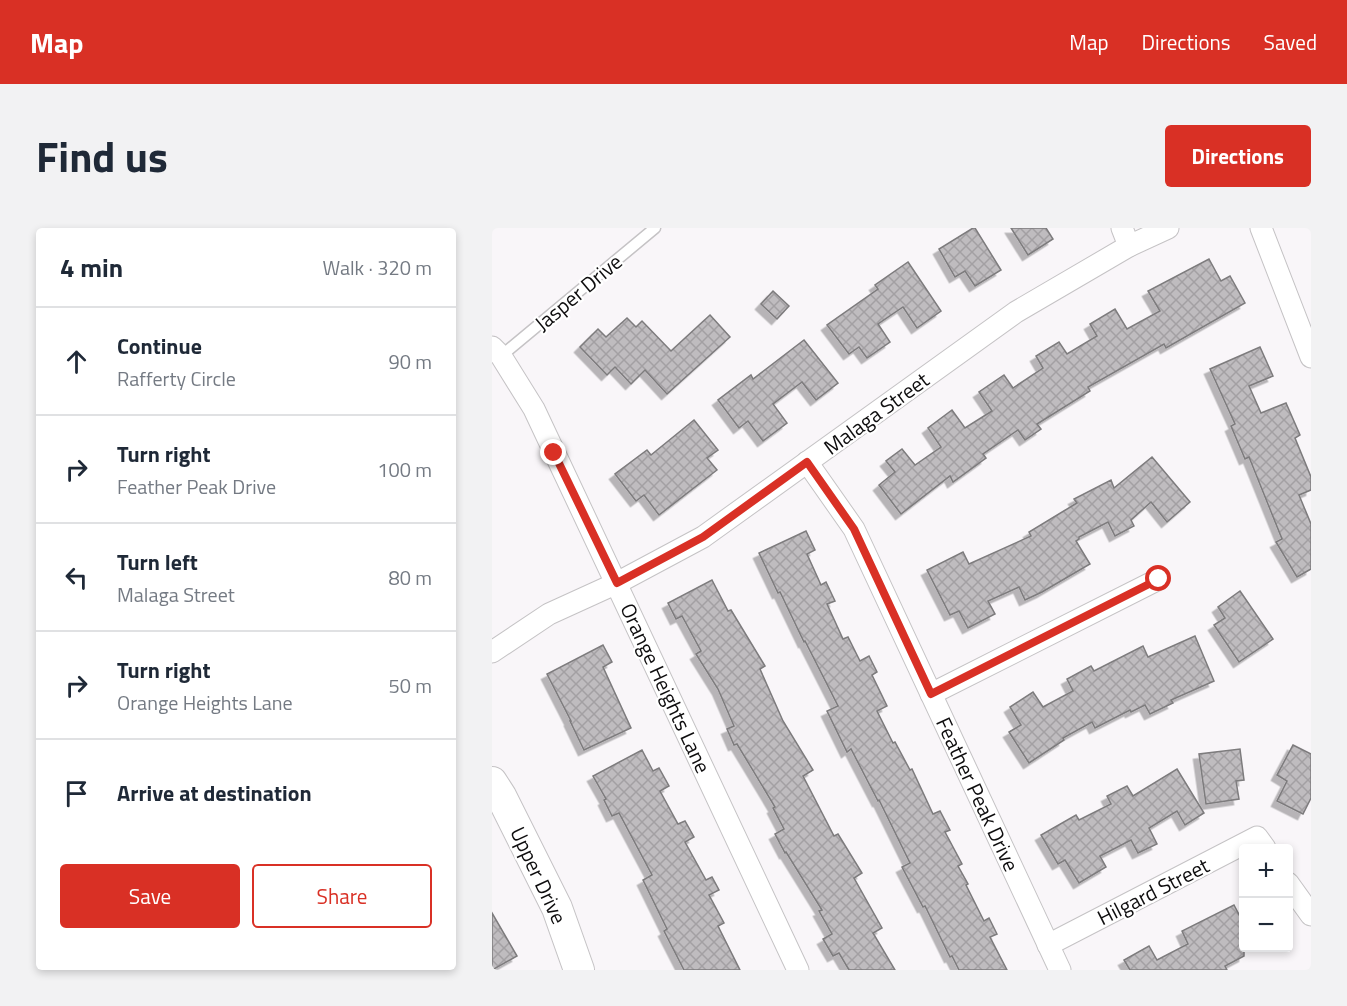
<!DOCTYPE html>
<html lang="en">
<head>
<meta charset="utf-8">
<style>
	body { margin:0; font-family:"Titillium Web",sans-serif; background:#f2f2f3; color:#1f2937 }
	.controls { position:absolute; right:18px; bottom:18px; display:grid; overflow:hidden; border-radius:6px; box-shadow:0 3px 9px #0003 }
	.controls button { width:54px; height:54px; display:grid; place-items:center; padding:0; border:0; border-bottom:2px solid #e0e1e3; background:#fff; color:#1f2937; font:30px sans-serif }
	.stop { position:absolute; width:18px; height:18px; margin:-14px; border:4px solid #d93025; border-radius:50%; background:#fff }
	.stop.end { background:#d93025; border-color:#fff; box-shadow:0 2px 6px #0008 }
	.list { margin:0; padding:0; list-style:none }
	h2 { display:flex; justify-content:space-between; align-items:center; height:78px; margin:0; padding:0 24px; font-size:26px }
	h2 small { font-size:20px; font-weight:400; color:#747a83 }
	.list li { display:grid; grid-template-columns:39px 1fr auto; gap:18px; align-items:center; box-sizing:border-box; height:108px; padding:0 24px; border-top:2px solid #e0e1e3 }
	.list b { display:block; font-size:22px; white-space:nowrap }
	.list p { margin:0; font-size:20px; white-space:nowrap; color:#747a83 }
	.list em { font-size:20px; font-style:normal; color:#747a83 }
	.actions { display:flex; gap:12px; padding:18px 24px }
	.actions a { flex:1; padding:14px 0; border:2px solid #d93025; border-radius:6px; text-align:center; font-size:21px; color:#d93025 }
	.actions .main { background:#d93025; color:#fff }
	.icon { flex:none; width:33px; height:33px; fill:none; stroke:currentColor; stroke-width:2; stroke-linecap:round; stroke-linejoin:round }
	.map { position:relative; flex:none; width:819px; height:742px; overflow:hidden; border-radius:6px }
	header { display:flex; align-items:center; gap:36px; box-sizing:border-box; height:84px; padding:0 30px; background:#d93025; color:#fff }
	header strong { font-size:28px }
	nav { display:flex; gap:33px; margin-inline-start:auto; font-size:21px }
	.intro { display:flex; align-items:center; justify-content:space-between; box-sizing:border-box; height:144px; padding:0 36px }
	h1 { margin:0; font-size:42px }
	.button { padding:15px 27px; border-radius:6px; background:#d93025; color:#fff; font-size:21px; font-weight:700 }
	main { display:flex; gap:36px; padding:0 36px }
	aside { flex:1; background:#fff; border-radius:6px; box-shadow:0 3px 9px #0003 }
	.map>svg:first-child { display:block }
	.building { fill:url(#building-cross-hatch); stroke:#7d7b7d; stroke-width:1.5; filter:url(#shadow) }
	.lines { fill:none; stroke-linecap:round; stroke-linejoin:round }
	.lane-casing { stroke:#c5c3c5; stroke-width:13 }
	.street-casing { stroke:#c5c3c5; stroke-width:23 }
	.secondary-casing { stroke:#c5c3c5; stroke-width:32 }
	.lane { stroke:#fff; stroke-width:10 }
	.street { stroke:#fff; stroke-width:21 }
	.secondary { stroke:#fff; stroke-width:30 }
	.route { stroke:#d93025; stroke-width:8 }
	.labels { text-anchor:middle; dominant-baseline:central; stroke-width:4.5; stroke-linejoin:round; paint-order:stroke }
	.street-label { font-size:21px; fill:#0e0d0e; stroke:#fff }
</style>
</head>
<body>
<header>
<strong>Map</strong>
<nav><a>Map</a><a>Directions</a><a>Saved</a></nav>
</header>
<div class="intro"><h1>Find us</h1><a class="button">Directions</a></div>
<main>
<aside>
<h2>4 min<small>Walk · 320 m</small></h2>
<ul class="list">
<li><svg class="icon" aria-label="ahead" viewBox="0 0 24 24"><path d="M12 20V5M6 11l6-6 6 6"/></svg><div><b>Continue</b><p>Rafferty Circle</p></div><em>90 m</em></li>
<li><svg class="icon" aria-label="right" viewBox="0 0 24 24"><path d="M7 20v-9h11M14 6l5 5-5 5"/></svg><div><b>Turn right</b><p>Feather Peak Drive</p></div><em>100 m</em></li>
<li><svg class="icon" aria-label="left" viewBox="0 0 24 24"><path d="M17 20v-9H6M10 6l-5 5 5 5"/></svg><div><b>Turn left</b><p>Malaga Street</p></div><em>80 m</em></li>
<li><svg class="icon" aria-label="right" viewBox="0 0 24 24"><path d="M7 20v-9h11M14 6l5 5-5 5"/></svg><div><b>Turn right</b><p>Orange Heights Lane</p></div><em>50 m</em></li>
<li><svg class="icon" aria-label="arrive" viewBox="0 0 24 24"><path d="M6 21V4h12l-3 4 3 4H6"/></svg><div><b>Arrive at destination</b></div></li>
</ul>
<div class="actions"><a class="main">Save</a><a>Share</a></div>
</aside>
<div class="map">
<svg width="819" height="742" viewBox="0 0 819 742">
	<defs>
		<pattern id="building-cross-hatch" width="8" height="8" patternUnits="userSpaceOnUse" patternTransform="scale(1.5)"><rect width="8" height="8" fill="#bfbcbf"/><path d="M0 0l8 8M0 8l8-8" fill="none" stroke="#a3a0a3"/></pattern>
		<filter id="shadow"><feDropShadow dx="-5.5" dy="5.5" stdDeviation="0" flood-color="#0004"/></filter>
	</defs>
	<rect width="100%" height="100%" fill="#f9f6f9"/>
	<!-- building -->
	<g class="building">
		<path d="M 481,0 L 483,0 L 509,42 L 483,58 L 473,43 L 463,49 L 447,21 Z"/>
		<path d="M 519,0 L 554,0 L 561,11 L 536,27 Z"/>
		<path d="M 717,31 L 729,53 L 738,48 L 753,75 L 674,120 L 672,116 L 596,159 L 598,163 L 545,196 L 549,201 L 533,212 L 526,202 L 491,226 L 494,230 L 461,254 L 458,248 L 409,286 L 387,257 L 403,244 L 394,233 L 410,221 L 423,237 L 449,219 L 436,200 L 460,182 L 473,200 L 500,183 L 487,164 L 512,147 L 521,160 L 551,140 L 544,128 L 567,114 L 575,126 L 605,108 L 598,96 L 623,81 L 635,101 L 668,83 L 656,63 Z"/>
		<path d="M 416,34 L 449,83 L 425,100 L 411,79 L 386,96 L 398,114 L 375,130 L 367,119 L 357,126 L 335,97 L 386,61 L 383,57 Z"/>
		<path d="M 281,63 L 297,78 L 285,91 L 269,76 Z"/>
		<path d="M 218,87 L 238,109 L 175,166 L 153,142 L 139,156 L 123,139 L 115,147 L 88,119 L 106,101 L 114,109 L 135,90 L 144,99 L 150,93 L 179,123 Z"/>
		<path d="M 312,112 L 346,155 L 324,172 L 310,154 L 281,176 L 295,195 L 271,213 L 256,193 L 247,200 L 226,172 L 259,147 L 261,151 Z"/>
		<path d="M 768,119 L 781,148 L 757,158 L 769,185 L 794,175 L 808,207 L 803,210 L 819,249 L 819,262 L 807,267 L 819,296 L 819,341 L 805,349 L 784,314 L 790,311 L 757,229 L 753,231 L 739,198 L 743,196 L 718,141 Z"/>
		<path d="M 202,192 L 226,222 L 215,230 L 225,242 L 167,287 L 152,267 L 144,273 L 123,246 L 155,222 L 159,227 Z"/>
		<path d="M 660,229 L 698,274 L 675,294 L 659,274 L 639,292 L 642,298 L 623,308 L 616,294 L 587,309 L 587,311 L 584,313 L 598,336 L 550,364 L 533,372 L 527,359 L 496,373 L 503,386 L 476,400 L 467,383 L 458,387 L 435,342 L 471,324 L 477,336 L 539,308 L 537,304 L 585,275 L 582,271 L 619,252 L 622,260 Z"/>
		<path d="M 314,303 L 323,322 L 315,326 L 329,357 L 334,354 L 343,373 L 335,376 L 351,411 L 356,409 L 368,433 L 377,428 L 385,444 L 380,447 L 395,478 L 385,483 L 401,515 L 403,514 L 418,542 L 420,541 L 441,586 L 448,583 L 458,602 L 453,604 L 470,636 L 466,638 L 476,656 L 474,657 L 492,693 L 497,690 L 505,706 L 498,709 L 515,742 L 467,742 L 460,728 L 458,729 L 433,678 L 431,679 L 410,639 L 418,635 L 387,572 L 386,573 L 359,521 L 355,524 L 335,483 L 346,478 L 313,413 L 312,414 L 288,364 L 286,365 L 267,325 Z"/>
		<path d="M 220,352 L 236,383 L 239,382 L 273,438 L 268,441 L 291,493 L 321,542 L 311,548 L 342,608 L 346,606 L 370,645 L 362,650 L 390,700 L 381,705 L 403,742 L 357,742 L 347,725 L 341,728 L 331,711 L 340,706 L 327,683 L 330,682 L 294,624 L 293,625 L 283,606 L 292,601 L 281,580 L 283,579 L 245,516 L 242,517 L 235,501 L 242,498 L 226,461 L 204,426 L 209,423 L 190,388 L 184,391 L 176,375 Z"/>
		<path d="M 748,363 L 781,411 L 747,434 L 722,397 L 733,390 L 726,379 Z"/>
		<path d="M 703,408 L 722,453 L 679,472 L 681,475 L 658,486 L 653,477 L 639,484 L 638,482 L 603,500 L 600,494 L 571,510 L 572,512 L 537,535 L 517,504 L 529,497 L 518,479 L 541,464 L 551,479 L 581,463 L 575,451 L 599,438 L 602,443 L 651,418 L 656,429 Z"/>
		<path d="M 111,417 L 120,434 L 111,439 L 139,500 L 92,522 L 78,493 L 79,493 L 55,446 Z"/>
		<path d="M 801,517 L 819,526 L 819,570 L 811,586 L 785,573 L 795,553 L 785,547 Z"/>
		<path d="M 748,521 L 752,552 L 744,553 L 747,571 L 714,576 L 707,526 Z"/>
		<path d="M 150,522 L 161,543 L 167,540 L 177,558 L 168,563 L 186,596 L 193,593 L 202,609 L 193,614 L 214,652 L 220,649 L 227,662 L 217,667 L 232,695 L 226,698 L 248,742 L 192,742 L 172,703 L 175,701 L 151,652 L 160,647 L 127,585 L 120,588 L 112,572 L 114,571 L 101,548 Z"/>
		<path d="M 685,541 L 712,585 L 693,597 L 685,583 L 657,600 L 665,616 L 646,625 L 639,612 L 608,628 L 614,639 L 587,655 L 573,632 L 566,636 L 549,607 L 584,587 L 587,592 L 619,576 L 615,568 L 635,558 L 641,568 Z"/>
		<path d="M 742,677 L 752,696 L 752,728 L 733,738 L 735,742 L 638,742 L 632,732 L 657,718 L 665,732 L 696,716 L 690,703 Z"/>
		<path d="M 0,685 L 25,728 L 0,742 Z"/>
	</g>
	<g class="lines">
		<defs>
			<path id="lane" d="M 9,128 L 163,0"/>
			<g id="street">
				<path d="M 630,0 L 637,18"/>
				<path d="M 769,0 L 819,129"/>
				<path d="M 0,119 L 9,128 L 42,181 L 306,742"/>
				<path d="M 315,234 L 362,301 L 568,742"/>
				<path d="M 0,424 L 57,386 L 125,355 L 211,309 L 524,84 L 637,18 L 676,0"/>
				<path d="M 439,466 L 667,351"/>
				<path d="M 796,655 L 819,687"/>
				<path d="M 556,717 L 765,609 L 773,620"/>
			</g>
			<path id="secondary" d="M 0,554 L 9,568 L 65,680 L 87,742"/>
		</defs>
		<!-- lane casing -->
		<use href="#lane" class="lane-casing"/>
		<!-- street casing -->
		<use href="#street" class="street-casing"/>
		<!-- secondary casing -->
		<use href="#secondary" class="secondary-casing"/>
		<!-- lane -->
		<use href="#lane" class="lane"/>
		<!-- street -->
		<use href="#street" class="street"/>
		<!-- secondary -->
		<use href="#secondary" class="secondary"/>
	</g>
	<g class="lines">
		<!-- route -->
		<path class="route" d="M 62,225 L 125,355 L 211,309 L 315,234 L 362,301 L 439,466 L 667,351"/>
	</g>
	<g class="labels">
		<!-- street labels -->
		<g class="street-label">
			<text transform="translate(86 64) rotate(-40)">Jasper Drive</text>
			<text transform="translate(384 185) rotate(-36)">Malaga Street</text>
			<text transform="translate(174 460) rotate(65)">Orange Heights Lane</text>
			<text transform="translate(486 566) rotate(65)">Feather Peak Drive</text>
			<text transform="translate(47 647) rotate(65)">Upper Drive</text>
			<text transform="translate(661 663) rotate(-27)">Hilgard Street</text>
		</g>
	</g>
</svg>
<div class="controls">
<button>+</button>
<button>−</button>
</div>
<div class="stop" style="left:667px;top:351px"></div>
<div class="stop end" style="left:62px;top:225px"></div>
</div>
</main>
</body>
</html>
